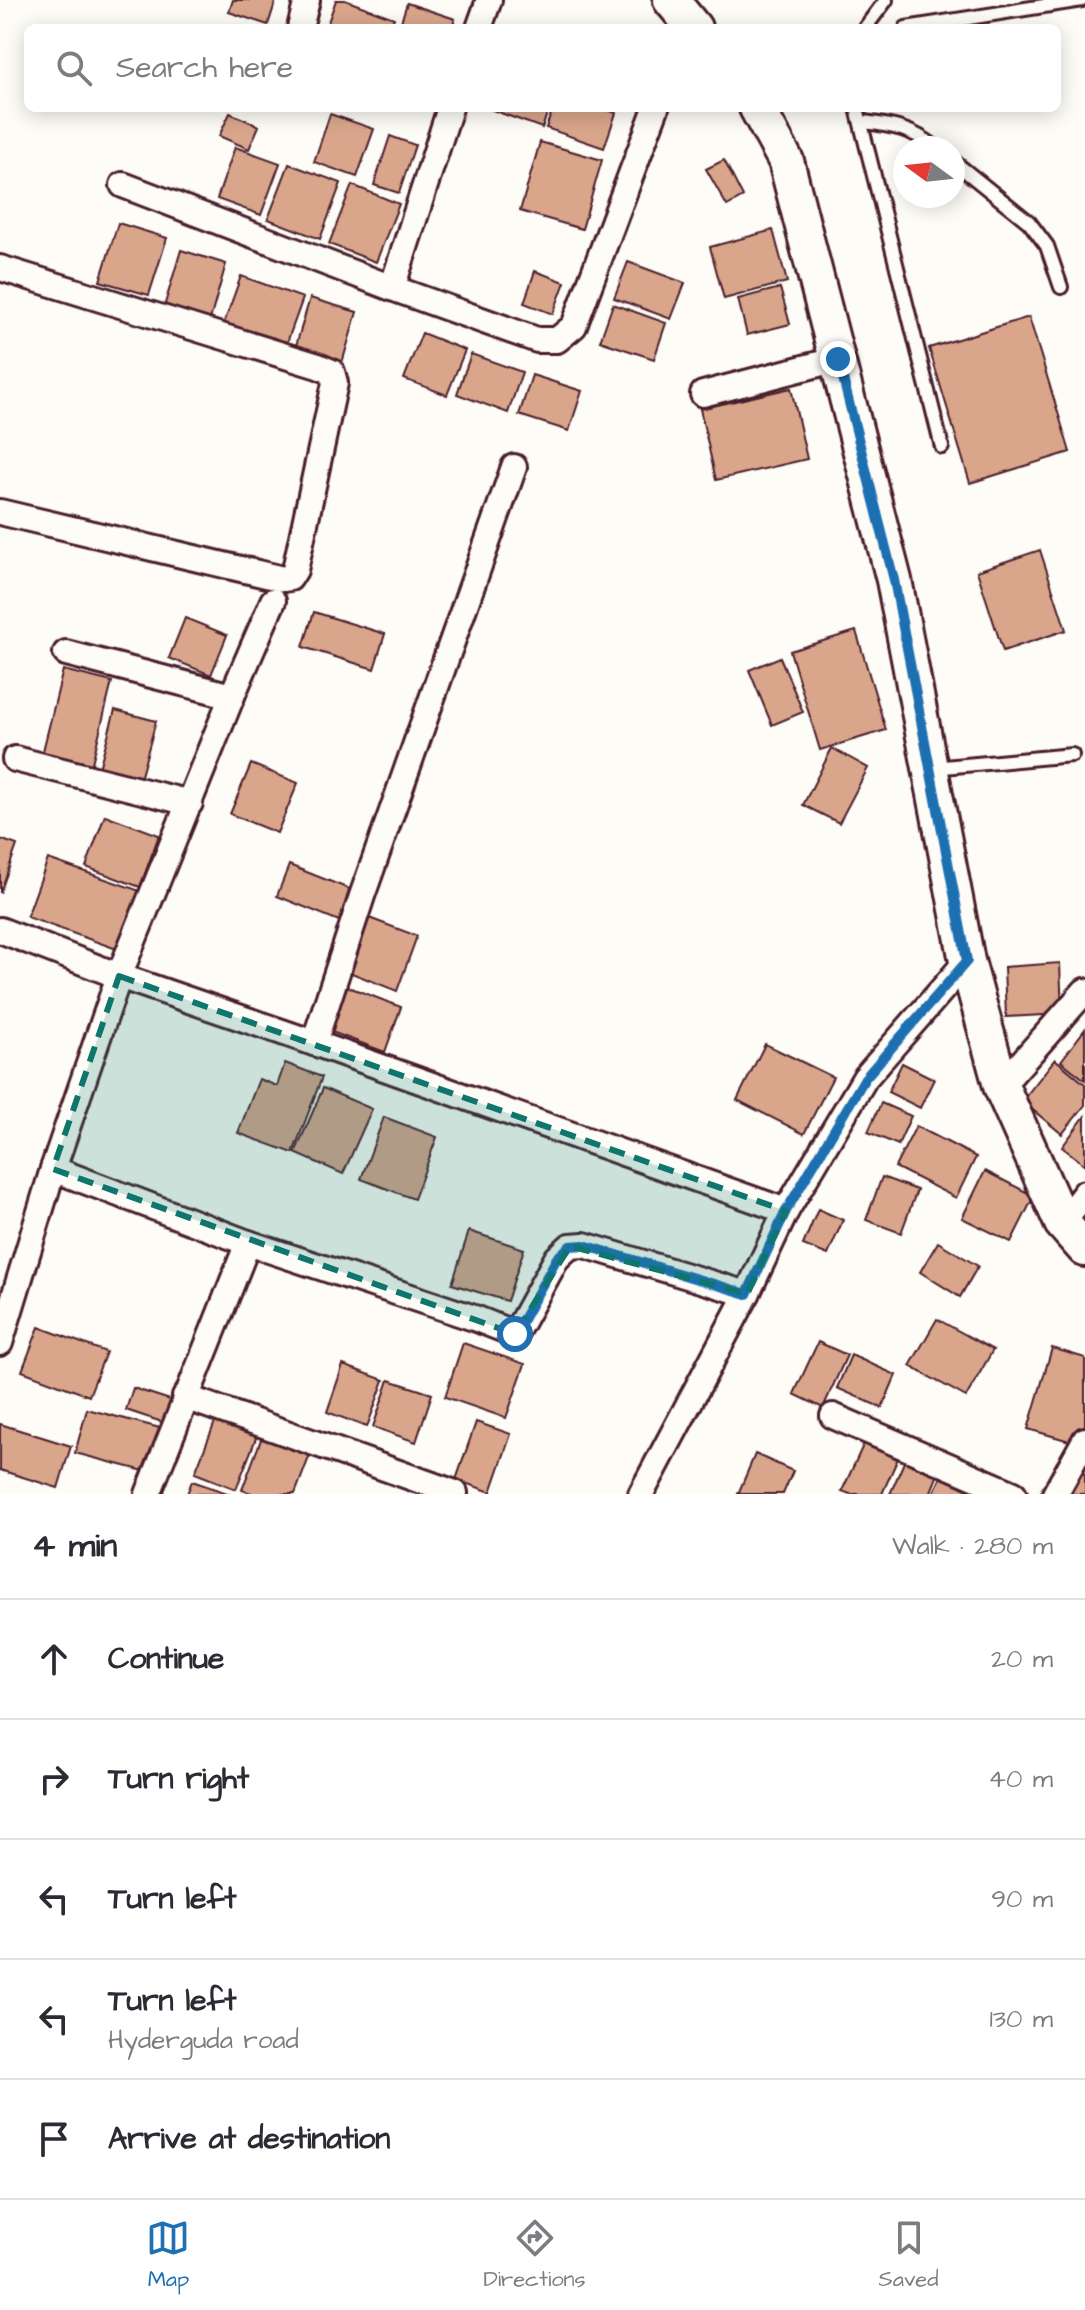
<!DOCTYPE html>
<html lang="en">
<head>
<meta charset="utf-8">
<style>
	body { margin:0; font-family:"Architects Daughter",sans-serif; background:#f2f2f3; color:#2b2b33 }
	.compass { position:absolute; left:893px; top:136px; width:72px; height:72px; border-radius:50%; background:#fff; box-shadow:0 4px 20px #0003; rotate:285deg }
	.stop { position:absolute; width:24px; height:24px; margin:-18px; border:6px solid #1f6fb2; border-radius:50%; background:#fff }
	.stop.end { background:#1f6fb2; border-color:#fff; box-shadow:0 2px 8px #0008 }
	.list { margin:0; padding:0; list-style:none }
	h2 { display:flex; justify-content:space-between; align-items:center; height:104px; margin:0; padding:0 32px; font-size:34px }
	h2 small { font-size:26px; font-weight:400; color:#7c7c81 }
	.list li { display:grid; grid-template-columns:52px 1fr auto; gap:24px; align-items:center; box-sizing:border-box; height:120px; padding:0 32px; border-top:2px solid #e1e1e2 }
	.list b { display:block; font-size:30px; white-space:nowrap }
	.list p { margin:0; font-size:26px; white-space:nowrap; color:#7c7c81 }
	.list em { font-size:26px; font-style:normal; color:#7c7c81 }
	.icon { flex:none; width:44px; height:44px; fill:none; stroke:currentColor; stroke-width:2; stroke-linecap:round; stroke-linejoin:round }
	.map { position:relative; flex:none; width:1085px; height:1494px; overflow:hidden }
	.search { position:absolute; background:#fff; box-shadow:0 4px 20px #0003; left:24px; right:24px; top:24px; height:88px; display:flex; align-items:center; gap:20px; box-sizing:border-box; padding:0 28px; border-radius:12px; color:#7c7c81; font-size:30px }
	.sheet { height:704px; background:#fff }
	nav { display:flex; justify-content:space-around; align-items:center; box-sizing:border-box; height:112px; border-top:2px solid #e1e1e2; background:#fff; font-size:22px; color:#7c7c81 }
	nav a { display:grid; justify-items:center; gap:4px }
	nav .on { color:#1f6fb2 }
	.map>svg:first-child { display:block }
	.building { fill:#d9a68c; stroke:#4a1f2b; stroke-width:2 }
	.lines { fill:none; stroke-linecap:round; stroke-linejoin:round }
	.lane-casing { stroke:#4a1f2b; stroke-width:18 }
	.street-casing { stroke:#4a1f2b; stroke-width:30 }
	.secondary-casing { stroke:#4a1f2b; stroke-width:40 }
	.lane { stroke:#fdfcf7; stroke-width:12 }
	.street { stroke:#fdfcf7; stroke-width:24 }
	.secondary { stroke:#fdfcf7; stroke-width:34 }
	.route { stroke:#1f6fb2; stroke-width:10 }
	.marked { fill:#0f766e; fill-opacity:0.2; stroke:#0f766e; stroke-width:6; stroke-dasharray:16 10; stroke-linejoin:round }
</style>
</head>
<body>
<div class="map">
<svg width="1085" height="1494" viewBox="0 0 1085 1494">
	<rect width="100%" height="100%" fill="#fdfcf7"/>
	<filter id="ink" filterUnits="userSpaceOnUse"><feTurbulence type="fractalNoise" baseFrequency=".0125" numOctaves="2"/><feDisplacementMap in="SourceGraphic" scale="16" xChannelSelector="R" yChannelSelector="G"/><feConvolveMatrix kernelMatrix="1 2 1 2 8 2 1 2 1" color-interpolation-filters="sRGB"/></filter>
	<g filter="url(#ink)">
		<!-- building -->
		<g class="building">
			<path d="M 233,0 L 276,0 L 268,25 L 229,12 Z"/>
			<path d="M 336,0 L 345,0 L 394,18 L 390,28 L 326,28 Z"/>
			<path d="M 407,3 L 455,19 L 452,28 L 399,28 Z"/>
			<path d="M 487,108 L 549,108 L 542,128 Z"/>
			<path d="M 553,108 L 603,108 L 616,113 L 604,148 L 546,128 Z"/>
			<path d="M 230,113 L 259,126 L 249,149 L 219,136 Z"/>
			<path d="M 330,114 L 374,129 L 357,177 L 314,162 Z"/>
			<path d="M 390,136 L 415,145 L 399,193 L 374,185 Z"/>
			<path d="M 540,142 L 602,160 L 582,229 L 520,211 Z"/>
			<path d="M 235,147 L 280,163 L 261,215 L 217,199 Z"/>
			<path d="M 724,160 L 743,197 L 727,206 L 706,169 Z"/>
			<path d="M 289,164 L 341,183 L 320,239 L 268,219 Z"/>
			<path d="M 352,185 L 399,204 L 376,262 L 329,244 Z"/>
			<path d="M 118,223 L 167,238 L 149,295 L 100,281 Z"/>
			<path d="M 773,230 L 787,282 L 724,299 L 710,247 Z"/>
			<path d="M 181,250 L 226,264 L 210,320 L 164,307 Z"/>
			<path d="M 628,262 L 685,283 L 671,319 L 614,298 Z"/>
			<path d="M 535,271 L 565,282 L 553,314 L 524,303 Z"/>
			<path d="M 241,276 L 303,298 L 285,348 L 223,326 Z"/>
			<path d="M 780,288 L 790,324 L 747,335 L 738,299 Z"/>
			<path d="M 310,298 L 357,312 L 342,363 L 295,349 Z"/>
			<path d="M 613,304 L 666,323 L 654,359 L 600,341 Z"/>
			<path d="M 1029,317 L 1070,452 L 970,483 L 929,348 Z"/>
			<path d="M 422,333 L 465,350 L 447,395 L 404,379 Z"/>
			<path d="M 471,354 L 522,372 L 508,413 L 457,394 Z"/>
			<path d="M 532,375 L 582,391 L 569,431 L 519,415 Z"/>
			<path d="M 791,388 L 807,459 L 716,480 L 700,409 Z"/>
			<path d="M 1040,550 L 1066,630 L 1003,651 L 977,571 Z"/>
			<path d="M 314,612 L 385,634 L 374,669 L 303,647 Z"/>
			<path d="M 185,618 L 227,635 L 211,675 L 169,658 Z"/>
			<path d="M 856,631 L 886,730 L 820,750 L 790,651 Z"/>
			<path d="M 780,657 L 803,712 L 772,725 L 749,670 Z"/>
			<path d="M 63,670 L 112,682 L 91,767 L 42,755 Z"/>
			<path d="M 115,710 L 156,721 L 139,783 L 98,772 Z"/>
			<path d="M 832,748 L 868,768 L 839,823 L 803,805 Z"/>
			<path d="M 251,764 L 298,783 L 277,833 L 230,814 Z"/>
			<path d="M 105,815 L 159,835 L 140,887 L 86,867 Z"/>
			<path d="M 0,839 L 17,845 L 0,893 Z"/>
			<path d="M 48,859 L 146,893 L 125,952 L 27,917 Z"/>
			<path d="M 289,865 L 352,890 L 339,921 L 277,896 Z"/>
			<path d="M 369,918 L 417,936 L 397,991 L 349,972 Z"/>
			<path d="M 1060,963 L 1062,1014 L 1006,1017 L 1004,967 Z"/>
			<path d="M 346,986 L 401,1007 L 385,1052 L 329,1031 Z"/>
			<path d="M 1085,1029 L 1085,1080 L 1061,1061 Z"/>
			<path d="M 765,1044 L 833,1077 L 804,1134 L 737,1100 Z"/>
			<path d="M 1055,1059 L 1085,1084 L 1085,1105 L 1062,1134 L 1022,1101 Z"/>
			<path d="M 285,1063 L 322,1077 L 293,1153 L 238,1133 L 259,1079 L 277,1086 Z"/>
			<path d="M 902,1063 L 934,1079 L 920,1108 L 888,1092 Z"/>
			<path d="M 323,1088 L 372,1109 L 343,1174 L 295,1153 Z"/>
			<path d="M 881,1103 L 911,1116 L 898,1145 L 868,1132 Z"/>
			<path d="M 1085,1116 L 1085,1165 L 1062,1147 Z"/>
			<path d="M 384,1117 L 437,1137 L 414,1199 L 361,1179 Z"/>
			<path d="M 916,1126 L 976,1157 L 956,1198 L 895,1167 Z"/>
			<path d="M 985,1171 L 1034,1196 L 1011,1242 L 962,1218 Z"/>
			<path d="M 882,1177 L 917,1190 L 901,1233 L 866,1220 Z"/>
			<path d="M 818,1209 L 843,1220 L 828,1255 L 803,1245 Z"/>
			<path d="M 469,1231 L 524,1249 L 507,1301 L 452,1284 Z"/>
			<path d="M 938,1242 L 978,1266 L 960,1297 L 920,1272 Z"/>
			<path d="M 937,1319 L 993,1350 L 966,1397 L 910,1366 Z"/>
			<path d="M 39,1327 L 106,1352 L 89,1396 L 22,1371 Z"/>
			<path d="M 818,1342 L 847,1355 L 823,1408 L 794,1394 Z"/>
			<path d="M 463,1343 L 525,1364 L 506,1418 L 445,1397 Z"/>
			<path d="M 1052,1348 L 1085,1358 L 1085,1426 L 1080,1444 L 1028,1429 Z"/>
			<path d="M 851,1355 L 896,1375 L 882,1408 L 837,1388 Z"/>
			<path d="M 343,1365 L 384,1380 L 367,1427 L 327,1412 Z"/>
			<path d="M 389,1380 L 432,1394 L 416,1442 L 373,1427 Z"/>
			<path d="M 133,1388 L 173,1401 L 165,1423 L 126,1410 Z"/>
			<path d="M 87,1409 L 160,1428 L 148,1472 L 75,1453 Z"/>
			<path d="M 217,1417 L 258,1433 L 236,1489 L 195,1473 Z"/>
			<path d="M 476,1422 L 511,1434 L 491,1492 L 456,1480 Z"/>
			<path d="M 0,1424 L 71,1446 L 58,1488 L 0,1470 Z"/>
			<path d="M 263,1434 L 311,1452 L 295,1494 L 254,1494 L 242,1490 Z"/>
			<path d="M 865,1441 L 899,1456 L 882,1494 L 850,1494 L 842,1491 Z"/>
			<path d="M 755,1454 L 793,1471 L 783,1494 L 738,1494 Z"/>
			<path d="M 907,1455 L 940,1469 L 930,1494 L 890,1494 Z"/>
			<path d="M 1073,1471 L 1085,1474 L 1085,1494 L 1067,1494 Z"/>
			<path d="M 941,1477 L 977,1494 L 933,1494 Z"/>
			<path d="M 192,1481 L 230,1494 L 187,1494 Z"/>
		</g>
		<g class="lines">
			<defs>
				<g id="lane">
					<path d="M 865,28 L 886,0"/>
					<path d="M 906,28 L 1082,0"/>
					<path d="M 857,108 L 942,447"/>
					<path d="M 863,122 C 892,125 913,129 936,148"/>
					<path d="M 953,161 L 1029,222 L 1047,246 L 1061,287"/>
					<path d="M 933,768 L 1072,755"/>
				</g>
				<g id="street">
					<path d="M 300,28 L 307,0"/>
					<path d="M 479,28 L 489,0"/>
					<path d="M 123,185 L 392,288 L 537,340 L 557,340 L 574,326 L 656,108"/>
					<path d="M 0,268 L 318,366 L 332,372 L 335,383 L 295,570 L 290,578 L 283,579 L 0,512"/>
					<path d="M 392,288 L 450,108"/>
					<path d="M 703,394 L 838,359"/>
					<path d="M 66,653 L 232,696"/>
					<path d="M 15,759 L 190,803"/>
					<path d="M 0,930 L 119,976 L 314,1043 L 786,1211"/>
					<path d="M 314,1043 L 362,896 L 514,467"/>
					<path d="M 1001,1086 L 1085,991"/>
					<path d="M 53,1169 L 248,1243 L 477,1319 L 515,1334 L 557,1258 L 570,1246 L 584,1245 L 747,1294"/>
					<path d="M 1062,1223 L 1085,1193"/>
					<path d="M 0,1343 L 53,1169 L 119,976 L 232,696 L 273,601"/>
					<path d="M 185,1397 L 455,1493"/>
					<path d="M 833,1416 L 1014,1494"/>
					<path d="M 148,1494 L 248,1243"/>
					<path d="M 641,1494 L 747,1294 L 786,1211 L 865,1078 L 967,961"/>
					<path d="M 1055,1494 L 1085,1440"/>
				</g>
				<g id="secondary">
					<path d="M 671,0 L 694,28"/>
					<path d="M 757,108 L 786,161 L 894,580 L 967,961 L 1001,1086 L 1062,1223 L 1085,1249"/>
				</g>
			</defs>
			<!-- lane casing -->
			<use href="#lane" class="lane-casing"/>
			<!-- street casing -->
			<use href="#street" class="street-casing"/>
			<!-- secondary casing -->
			<use href="#secondary" class="secondary-casing"/>
			<!-- lane -->
			<use href="#lane" class="lane"/>
			<!-- street -->
			<use href="#street" class="street"/>
			<!-- secondary -->
			<use href="#secondary" class="secondary"/>
		</g>
	</g>
	<g class="lines" filter="url(#ink)">
		<!-- route -->
		<path class="route" d="M 515,1334 L 557,1258 L 570,1246 L 584,1245 L 747,1294 L 786,1211 L 865,1078 L 967,961 L 894,580 L 838,359"/>
	</g>
	<!-- marked area -->
	<path class="marked" d="M 119,976 L 786,1211 L 747,1294 L 570,1246 L 515,1334 L 53,1169 Z"/>
</svg>
<svg class="compass" viewBox="-18 -18 36 36"><path d="M0-13l5 13h-10z" fill="#e53935"/><path d="M0 13l5-13h-10z" fill="#7c7c81"/></svg>
<div class="stop" style="left:515px;top:1334px"></div>
<div class="stop end" style="left:838px;top:359px"></div>
<div class="search"><svg class="icon" aria-label="search" viewBox="0 0 24 24"><circle cx="10" cy="10" r="6"/><path d="M15 15l6 6"/></svg>Search here</div>
</div>
<section class="sheet">
<h2>4 min<small>Walk · 280 m</small></h2>
<ul class="list">
<li><svg class="icon" aria-label="ahead" viewBox="0 0 24 24"><path d="M12 20V5M6 11l6-6 6 6"/></svg><div><b>Continue</b></div><em>20 m</em></li>
<li><svg class="icon" aria-label="right" viewBox="0 0 24 24"><path d="M7 20v-9h11M14 6l5 5-5 5"/></svg><div><b>Turn right</b></div><em>40 m</em></li>
<li><svg class="icon" aria-label="left" viewBox="0 0 24 24"><path d="M17 20v-9H6M10 6l-5 5 5 5"/></svg><div><b>Turn left</b></div><em>90 m</em></li>
<li><svg class="icon" aria-label="left" viewBox="0 0 24 24"><path d="M17 20v-9H6M10 6l-5 5 5 5"/></svg><div><b>Turn left</b><p>Hyderguda road</p></div><em>130 m</em></li>
<li><svg class="icon" aria-label="arrive" viewBox="0 0 24 24"><path d="M6 21V4h12l-3 4 3 4H6"/></svg><div><b>Arrive at destination</b></div></li>
</ul>
</section>
<nav>
<a class="on"><svg class="icon" aria-label="map" viewBox="0 0 24 24"><path d="M3 6l6-2 6 2 6-2v14l-6 2-6-2-6 2zM9 4v14M15 6v14"/></svg>Map</a>
<a><svg class="icon" aria-label="directions" viewBox="0 0 24 24"><path d="M12 3l9 9-9 9-9-9zM9 14v-3h6M13 9l2 2-2 2"/></svg>Directions</a>
<a><svg class="icon" aria-label="saved" viewBox="0 0 24 24"><path d="M7 4h10v16l-5-4-5 4z"/></svg>Saved</a>
</nav>
</body>
</html>
